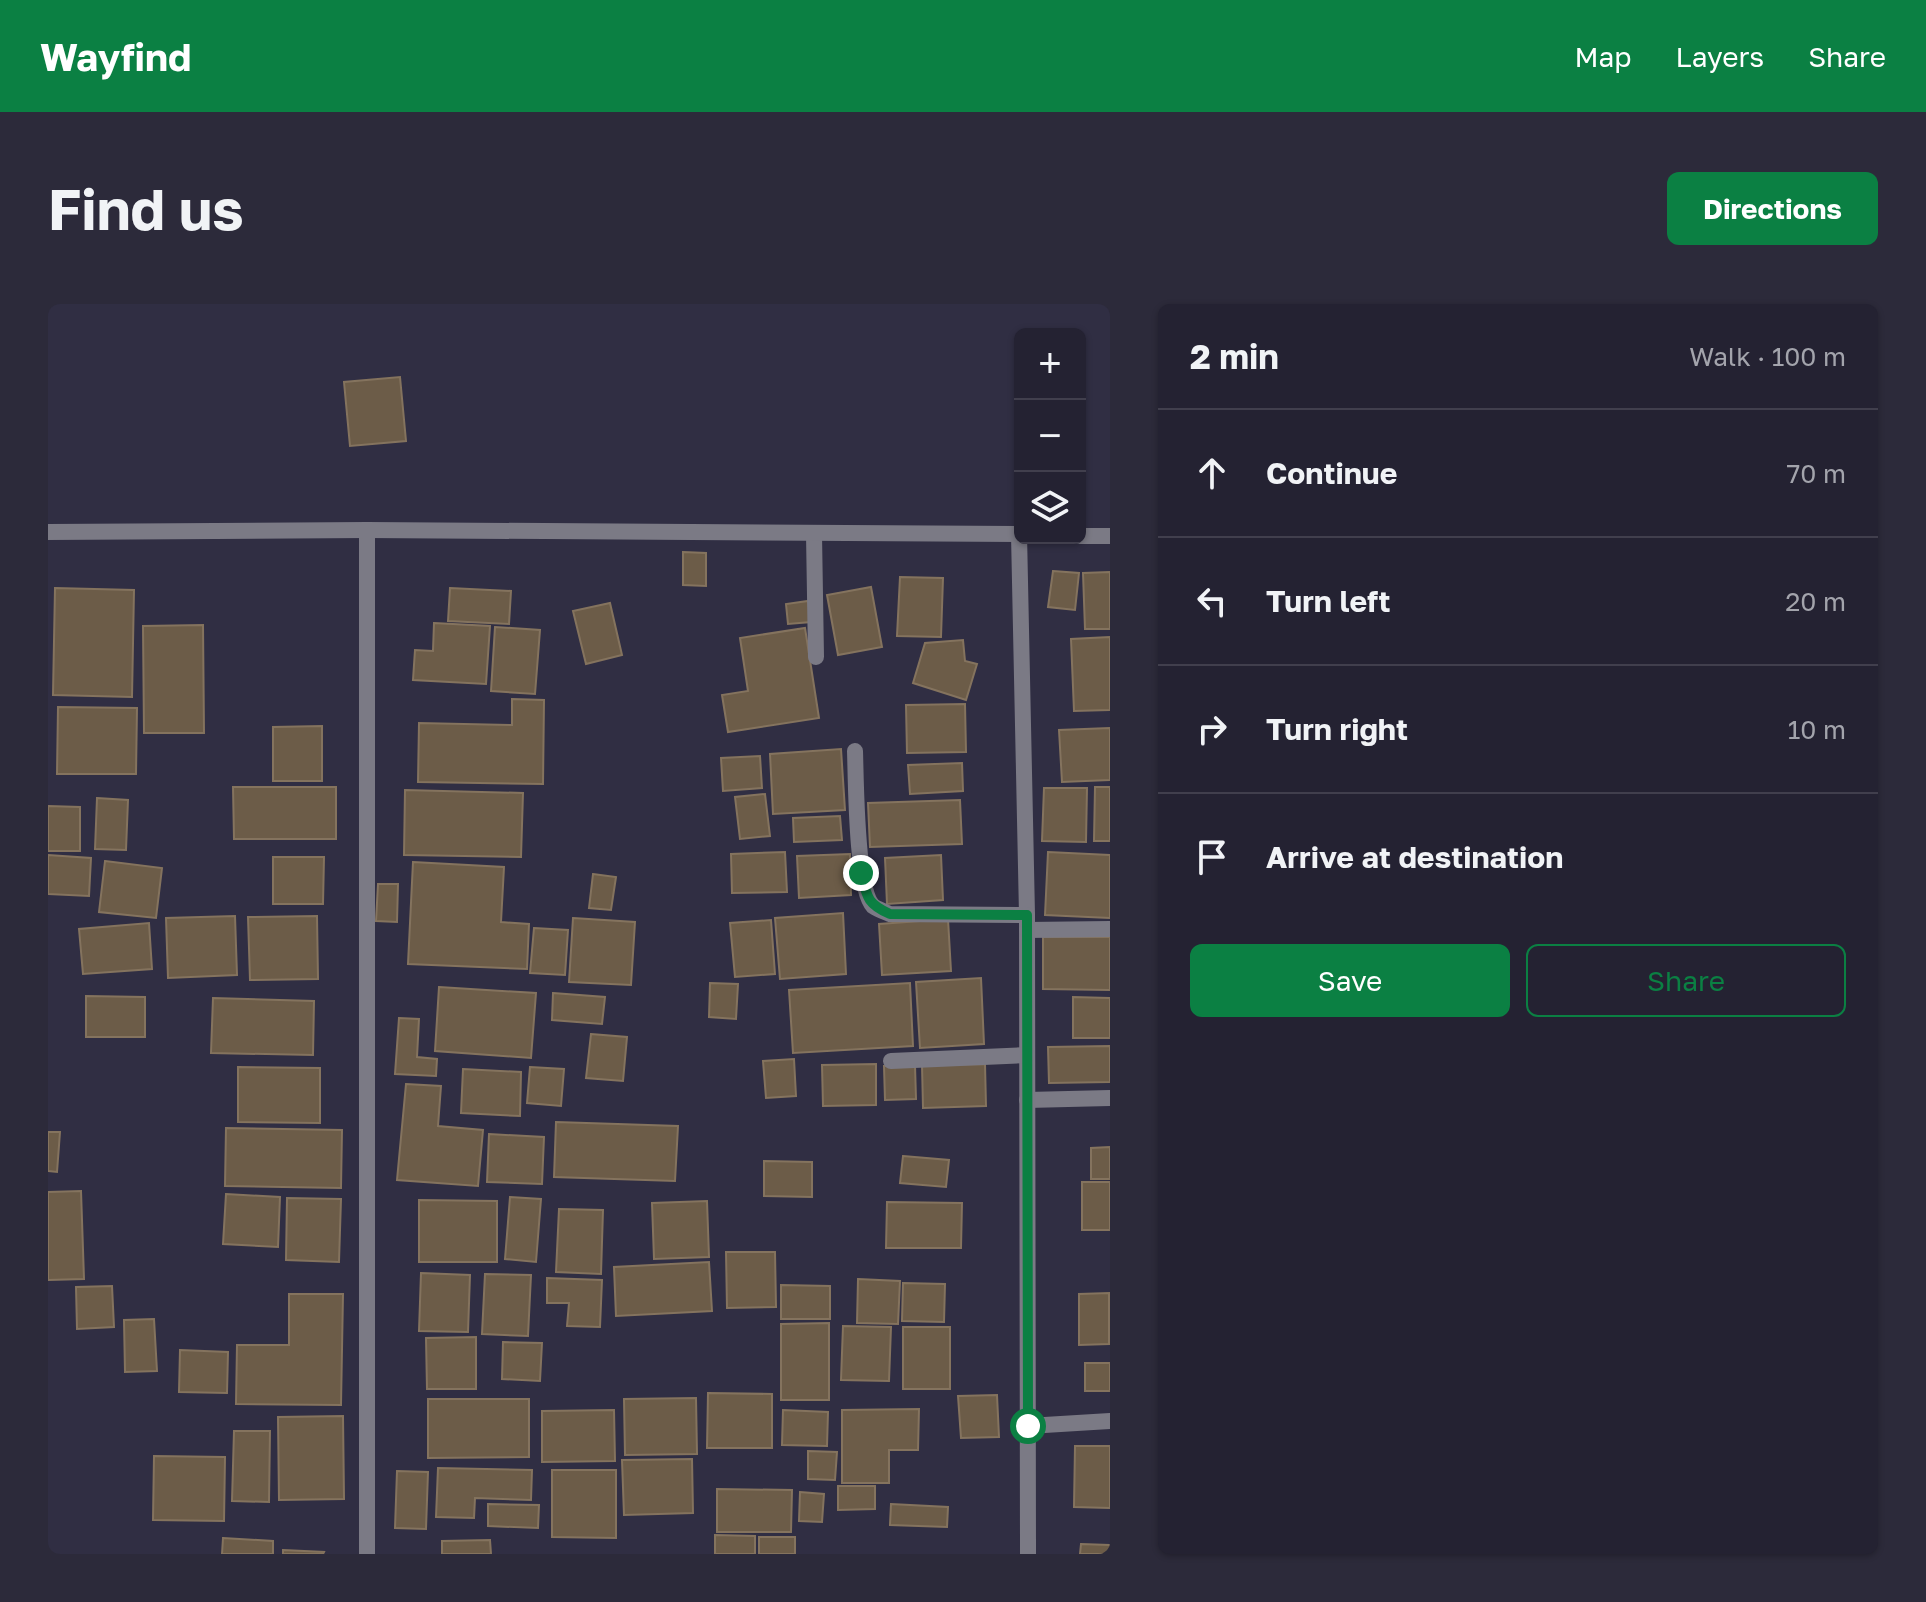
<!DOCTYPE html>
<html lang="en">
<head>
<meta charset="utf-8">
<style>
	body { margin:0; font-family:"Golos Text",sans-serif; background:#2c2a3a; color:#f1f3f6 }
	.controls { position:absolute; right:24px; top:24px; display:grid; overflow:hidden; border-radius:12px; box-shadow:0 2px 6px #0004 }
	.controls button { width:72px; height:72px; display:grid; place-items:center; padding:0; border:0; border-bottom:2px solid #413f4d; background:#242232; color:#f1f3f6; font:40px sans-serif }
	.stop { position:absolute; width:24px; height:24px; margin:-18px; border:6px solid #0b8043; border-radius:50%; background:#fff }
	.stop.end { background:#0b8043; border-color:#fff; box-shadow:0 2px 8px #0008 }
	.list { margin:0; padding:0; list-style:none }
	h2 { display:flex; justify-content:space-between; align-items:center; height:104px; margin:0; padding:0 32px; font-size:34px }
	h2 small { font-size:26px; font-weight:400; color:#a3a4ac }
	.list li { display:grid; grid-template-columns:52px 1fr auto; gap:24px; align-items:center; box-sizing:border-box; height:128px; padding:0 32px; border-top:2px solid #413f4d }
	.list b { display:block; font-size:30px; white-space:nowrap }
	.list em { font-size:26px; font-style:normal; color:#a3a4ac }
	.actions { display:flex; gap:16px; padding:24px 32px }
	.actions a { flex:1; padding:18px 0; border:2px solid #0b8043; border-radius:12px; text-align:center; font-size:28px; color:#0b8043 }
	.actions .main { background:#0b8043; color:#fff }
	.icon { flex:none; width:44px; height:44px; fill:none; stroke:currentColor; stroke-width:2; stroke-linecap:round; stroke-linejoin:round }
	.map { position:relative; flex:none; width:1062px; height:1250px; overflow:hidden; border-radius:12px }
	header { display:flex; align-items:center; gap:48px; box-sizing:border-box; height:112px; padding:0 40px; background:#0b8043; color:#fff }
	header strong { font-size:38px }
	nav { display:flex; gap:44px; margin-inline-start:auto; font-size:28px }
	.intro { display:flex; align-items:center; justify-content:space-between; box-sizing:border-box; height:192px; padding:0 48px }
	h1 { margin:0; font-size:56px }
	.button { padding:20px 36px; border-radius:12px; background:#0b8043; color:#fff; font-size:28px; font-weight:700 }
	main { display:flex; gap:48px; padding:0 48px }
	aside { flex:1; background:#242232; border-radius:12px; box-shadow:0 2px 6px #0004 }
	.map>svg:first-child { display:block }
	.building { fill:#6c5c48; stroke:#84735e; stroke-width:2 }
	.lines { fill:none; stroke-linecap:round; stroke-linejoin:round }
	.lane { stroke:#7b7a85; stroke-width:16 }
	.street { stroke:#7b7a85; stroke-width:16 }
	.route { stroke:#0b8043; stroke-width:10 }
</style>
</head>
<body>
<header>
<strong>Wayfind</strong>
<nav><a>Map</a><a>Layers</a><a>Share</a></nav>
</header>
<div class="intro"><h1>Find us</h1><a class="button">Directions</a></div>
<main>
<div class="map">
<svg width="1062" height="1250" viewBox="0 0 1062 1250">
	<rect width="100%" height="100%" fill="#302e43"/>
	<!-- building -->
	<g class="building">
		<path d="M 352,73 L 358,137 L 302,142 L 296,78 Z"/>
		<path d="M 635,248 L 658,249 L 658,282 L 635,281 Z"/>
		<path d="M 1005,267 L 1031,269 L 1027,306 L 1000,303 Z"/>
		<path d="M 1062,268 L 1062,325 L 1037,325 L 1035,269 Z"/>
		<path d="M 852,273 L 895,274 L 893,333 L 849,332 Z"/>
		<path d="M 823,283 L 834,343 L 790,351 L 779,291 Z"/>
		<path d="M 7,284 L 86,286 L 84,393 L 5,391 Z"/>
		<path d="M 402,284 L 463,287 L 461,320 L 400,317 Z"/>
		<path d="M 760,297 L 763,318 L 740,320 L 738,300 Z"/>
		<path d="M 562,299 L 574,351 L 538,360 L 525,307 Z"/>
		<path d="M 386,319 L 442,322 L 438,380 L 365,376 L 367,346 L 385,347 Z"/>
		<path d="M 155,321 L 156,429 L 96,429 L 95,322 Z"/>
		<path d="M 447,323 L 492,326 L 487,390 L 443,387 Z"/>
		<path d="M 757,324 L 771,414 L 680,428 L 674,391 L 700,387 L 692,334 Z"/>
		<path d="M 1062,333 L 1062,406 L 1026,407 L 1023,335 Z"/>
		<path d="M 915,336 L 917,357 L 929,360 L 918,396 L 865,379 L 877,339 Z"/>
		<path d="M 464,395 L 496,396 L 495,480 L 370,478 L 371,419 L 464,421 Z"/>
		<path d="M 917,400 L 918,448 L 859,449 L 858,401 Z"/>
		<path d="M 10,403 L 89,404 L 88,470 L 9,470 Z"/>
		<path d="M 274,422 L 274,477 L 225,477 L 225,423 Z"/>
		<path d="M 1062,424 L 1062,476 L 1014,478 L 1011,426 Z"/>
		<path d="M 793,445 L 797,506 L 725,510 L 722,450 Z"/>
		<path d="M 712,452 L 714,484 L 675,487 L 673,454 Z"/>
		<path d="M 914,459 L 915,487 L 862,490 L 860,461 Z"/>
		<path d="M 185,483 L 288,483 L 288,535 L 186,535 Z"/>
		<path d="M 1047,483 L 1062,483 L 1062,537 L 1046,537 Z"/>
		<path d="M 996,484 L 1039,484 L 1038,538 L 994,537 Z"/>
		<path d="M 357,486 L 475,489 L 473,553 L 356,551 Z"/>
		<path d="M 717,490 L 722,532 L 692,535 L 687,493 Z"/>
		<path d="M 49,494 L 80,496 L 78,546 L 47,545 Z"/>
		<path d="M 912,496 L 914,540 L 822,543 L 820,499 Z"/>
		<path d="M 0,502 L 32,503 L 32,547 L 0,547 Z"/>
		<path d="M 792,512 L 794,536 L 746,538 L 745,514 Z"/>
		<path d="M 737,548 L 739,588 L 684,589 L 683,550 Z"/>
		<path d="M 1000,548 L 1062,551 L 1062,614 L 997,611 Z"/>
		<path d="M 802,550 L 803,591 L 751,594 L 749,552 Z"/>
		<path d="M 0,551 L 43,554 L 41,592 L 0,590 Z"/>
		<path d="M 893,551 L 895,596 L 839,600 L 837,554 Z"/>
		<path d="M 225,553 L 276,553 L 275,600 L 225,600 Z"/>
		<path d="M 57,557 L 114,564 L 108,614 L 51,608 Z"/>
		<path d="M 365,558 L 456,563 L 453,618 L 481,620 L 479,665 L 360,660 Z"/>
		<path d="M 545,570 L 568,573 L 563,606 L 541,604 Z"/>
		<path d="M 330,580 L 350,580 L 349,618 L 328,617 Z"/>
		<path d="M 795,609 L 798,670 L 732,675 L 727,614 Z"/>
		<path d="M 187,612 L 189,671 L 120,674 L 118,614 Z"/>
		<path d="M 269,612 L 270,675 L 202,676 L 200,613 Z"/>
		<path d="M 525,614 L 587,618 L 583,681 L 521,678 Z"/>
		<path d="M 900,615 L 903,667 L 834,671 L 831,620 Z"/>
		<path d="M 723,616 L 727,670 L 687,673 L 682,619 Z"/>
		<path d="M 101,619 L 104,665 L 35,670 L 31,625 Z"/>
		<path d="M 486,624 L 520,626 L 517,671 L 482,669 Z"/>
		<path d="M 995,633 L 1062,633 L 1062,686 L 995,685 Z"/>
		<path d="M 933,674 L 936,740 L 872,744 L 868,678 Z"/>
		<path d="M 662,679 L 690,680 L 688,715 L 661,713 Z"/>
		<path d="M 862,679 L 865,742 L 745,749 L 741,686 Z"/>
		<path d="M 391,683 L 488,689 L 483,754 L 387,747 Z"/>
		<path d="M 505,689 L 557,693 L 554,720 L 504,716 Z"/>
		<path d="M 38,692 L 97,693 L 97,733 L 38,733 Z"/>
		<path d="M 1025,693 L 1062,694 L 1062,734 L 1025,734 Z"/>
		<path d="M 165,694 L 266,697 L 265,751 L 163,749 Z"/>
		<path d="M 351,714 L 371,715 L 369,753 L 389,755 L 388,772 L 347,770 Z"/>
		<path d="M 543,730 L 579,733 L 575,777 L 538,774 Z"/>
		<path d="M 1062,742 L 1062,778 L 1001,779 L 1000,743 Z"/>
		<path d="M 746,755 L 748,792 L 718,794 L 715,757 Z"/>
		<path d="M 828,760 L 828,801 L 775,802 L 774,761 Z"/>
		<path d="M 937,760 L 938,802 L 875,804 L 874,761 Z"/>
		<path d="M 867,761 L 868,795 L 837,796 L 836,762 Z"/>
		<path d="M 190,763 L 272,764 L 272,819 L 190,818 Z"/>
		<path d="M 482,763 L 516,765 L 513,802 L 479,799 Z"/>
		<path d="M 415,765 L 473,768 L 472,812 L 413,809 Z"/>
		<path d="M 358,780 L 393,782 L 390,822 L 435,826 L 430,882 L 349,876 Z"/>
		<path d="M 508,818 L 630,822 L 627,877 L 506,873 Z"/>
		<path d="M 178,824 L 294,826 L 293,884 L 177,882 Z"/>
		<path d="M 0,828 L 12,828 L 9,868 L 0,867 Z"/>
		<path d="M 441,830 L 496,833 L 494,880 L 439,878 Z"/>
		<path d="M 1062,843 L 1062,875 L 1043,875 L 1043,844 Z"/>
		<path d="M 855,852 L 901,856 L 898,883 L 852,879 Z"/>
		<path d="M 716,857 L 764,858 L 764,893 L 716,892 Z"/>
		<rect x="1034" y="878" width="28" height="48"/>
		<path d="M 33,887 L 36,975 L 0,976 L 0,888 Z"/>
		<path d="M 178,890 L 232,893 L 230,943 L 175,940 Z"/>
		<path d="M 462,893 L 493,895 L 488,958 L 457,955 Z"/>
		<path d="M 239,894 L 293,895 L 291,958 L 238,956 Z"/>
		<path d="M 371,896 L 449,897 L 449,958 L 371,958 Z"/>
		<path d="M 659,897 L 661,953 L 606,955 L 604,899 Z"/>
		<path d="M 839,898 L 914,899 L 913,944 L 838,944 Z"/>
		<path d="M 511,905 L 555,906 L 553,970 L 508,968 Z"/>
		<path d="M 678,948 L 727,948 L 728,1003 L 679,1004 Z"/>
		<path d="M 661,958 L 664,1007 L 568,1012 L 566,963 Z"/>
		<path d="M 373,969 L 422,971 L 420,1028 L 371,1027 Z"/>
		<path d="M 437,970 L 483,971 L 480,1032 L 434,1030 Z"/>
		<path d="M 499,974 L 554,976 L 552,1023 L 519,1022 L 521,999 L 499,999 Z"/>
		<path d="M 810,975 L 852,977 L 850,1020 L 809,1019 Z"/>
		<path d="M 855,979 L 897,980 L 896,1018 L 854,1017 Z"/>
		<path d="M 733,981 L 782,982 L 782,1015 L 733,1015 Z"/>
		<path d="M 64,982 L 66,1023 L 29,1025 L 28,983 Z"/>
		<path d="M 1061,989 L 1061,1040 L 1031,1041 L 1031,990 Z"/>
		<path d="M 241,990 L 295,990 L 293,1101 L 188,1100 L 189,1041 L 241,1041 Z"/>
		<path d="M 106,1015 L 109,1067 L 77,1068 L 76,1016 Z"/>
		<path d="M 781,1019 L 781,1096 L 733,1096 L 733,1020 Z"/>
		<path d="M 795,1022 L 843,1023 L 841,1077 L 793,1076 Z"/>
		<rect x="855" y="1023" width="47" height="62"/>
		<path d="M 428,1033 L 428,1085 L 379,1085 L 378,1034 Z"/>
		<path d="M 455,1038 L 494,1039 L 492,1077 L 454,1075 Z"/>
		<path d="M 132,1046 L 180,1048 L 179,1089 L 131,1088 Z"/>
		<rect x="1037" y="1059" width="25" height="28"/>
		<path d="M 660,1089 L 724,1090 L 724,1144 L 659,1144 Z"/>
		<path d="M 949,1091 L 951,1133 L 913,1134 L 910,1092 Z"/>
		<path d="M 648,1094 L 649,1150 L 577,1151 L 576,1095 Z"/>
		<path d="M 380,1095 L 481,1095 L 481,1153 L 380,1154 Z"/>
		<path d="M 871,1105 L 870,1146 L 841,1146 L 841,1179 L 794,1179 L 794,1106 Z"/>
		<path d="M 566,1106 L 567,1157 L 494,1158 L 494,1107 Z"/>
		<path d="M 735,1106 L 780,1108 L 779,1142 L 734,1141 Z"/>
		<path d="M 295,1112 L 296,1195 L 231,1196 L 230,1113 Z"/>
		<path d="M 186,1127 L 222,1127 L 221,1198 L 184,1197 Z"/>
		<path d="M 1027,1142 L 1062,1142 L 1062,1204 L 1026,1203 Z"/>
		<path d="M 760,1147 L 789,1148 L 787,1176 L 760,1175 Z"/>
		<path d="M 106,1152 L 177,1153 L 176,1217 L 105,1216 Z"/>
		<path d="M 644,1155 L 645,1209 L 576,1211 L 574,1156 Z"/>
		<path d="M 390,1164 L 484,1166 L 483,1196 L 427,1194 L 426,1214 L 388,1213 Z"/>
		<path d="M 504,1166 L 568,1166 L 568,1234 L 504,1233 Z"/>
		<path d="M 349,1167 L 380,1168 L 378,1225 L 347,1224 Z"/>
		<path d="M 790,1182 L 827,1182 L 827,1205 L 790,1206 Z"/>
		<path d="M 669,1185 L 744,1186 L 743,1228 L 669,1228 Z"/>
		<path d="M 752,1188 L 776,1190 L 774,1218 L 751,1217 Z"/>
		<path d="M 440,1200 L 491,1201 L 490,1224 L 440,1222 Z"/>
		<path d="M 843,1200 L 900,1203 L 899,1223 L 842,1221 Z"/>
		<path d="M 667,1231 L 707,1232 L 707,1250 L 667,1250 Z"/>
		<rect x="711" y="1233" width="36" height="17"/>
		<path d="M 175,1234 L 225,1237 L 225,1250 L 174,1250 Z"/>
		<path d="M 442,1236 L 443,1250 L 394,1250 L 394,1237 Z"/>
		<path d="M 1033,1240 L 1062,1241 L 1062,1250 L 1032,1250 Z"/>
		<path d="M 235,1246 L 276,1248 L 275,1250 L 235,1250 Z"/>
	</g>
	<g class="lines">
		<!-- lane -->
		<g class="lane">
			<path d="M 766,230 L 768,353"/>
			<path d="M 979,796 L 1062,794"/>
			<path d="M 980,1122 L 1062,1117"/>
		</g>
		<!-- street -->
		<g class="street">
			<path d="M 319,226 L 319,1250"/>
			<path d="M 0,228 L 319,226 L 972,230"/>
			<path d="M 971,230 L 979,611 L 980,1250"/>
			<path d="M 1032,232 L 1062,232"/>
			<path d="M 807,447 C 808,475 808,585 825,602 C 829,605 837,608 842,610 L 979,611"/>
			<path d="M 979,626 L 1062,625"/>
			<path d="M 843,757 L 979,751"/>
		</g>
	</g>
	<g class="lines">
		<!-- route -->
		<path class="route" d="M 813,569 C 819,593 819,600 842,610 L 979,611 L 980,1122"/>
	</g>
</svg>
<div class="controls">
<button>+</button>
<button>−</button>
<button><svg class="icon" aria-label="layers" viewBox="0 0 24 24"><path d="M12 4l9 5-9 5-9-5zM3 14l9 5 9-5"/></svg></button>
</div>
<div class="stop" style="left:980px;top:1122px"></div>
<div class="stop end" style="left:813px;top:569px"></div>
</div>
<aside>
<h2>2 min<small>Walk · 100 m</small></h2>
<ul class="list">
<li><svg class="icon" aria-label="ahead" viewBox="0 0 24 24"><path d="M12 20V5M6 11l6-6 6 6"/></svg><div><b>Continue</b></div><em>70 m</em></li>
<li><svg class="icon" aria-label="left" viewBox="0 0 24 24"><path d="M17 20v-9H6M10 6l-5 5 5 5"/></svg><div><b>Turn left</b></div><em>20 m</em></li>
<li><svg class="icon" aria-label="right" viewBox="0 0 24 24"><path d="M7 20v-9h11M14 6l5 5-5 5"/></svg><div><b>Turn right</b></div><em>10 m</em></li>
<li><svg class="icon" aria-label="arrive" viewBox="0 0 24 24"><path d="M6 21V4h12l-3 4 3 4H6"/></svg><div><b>Arrive at destination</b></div></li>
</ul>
<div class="actions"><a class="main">Save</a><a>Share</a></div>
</aside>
</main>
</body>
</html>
